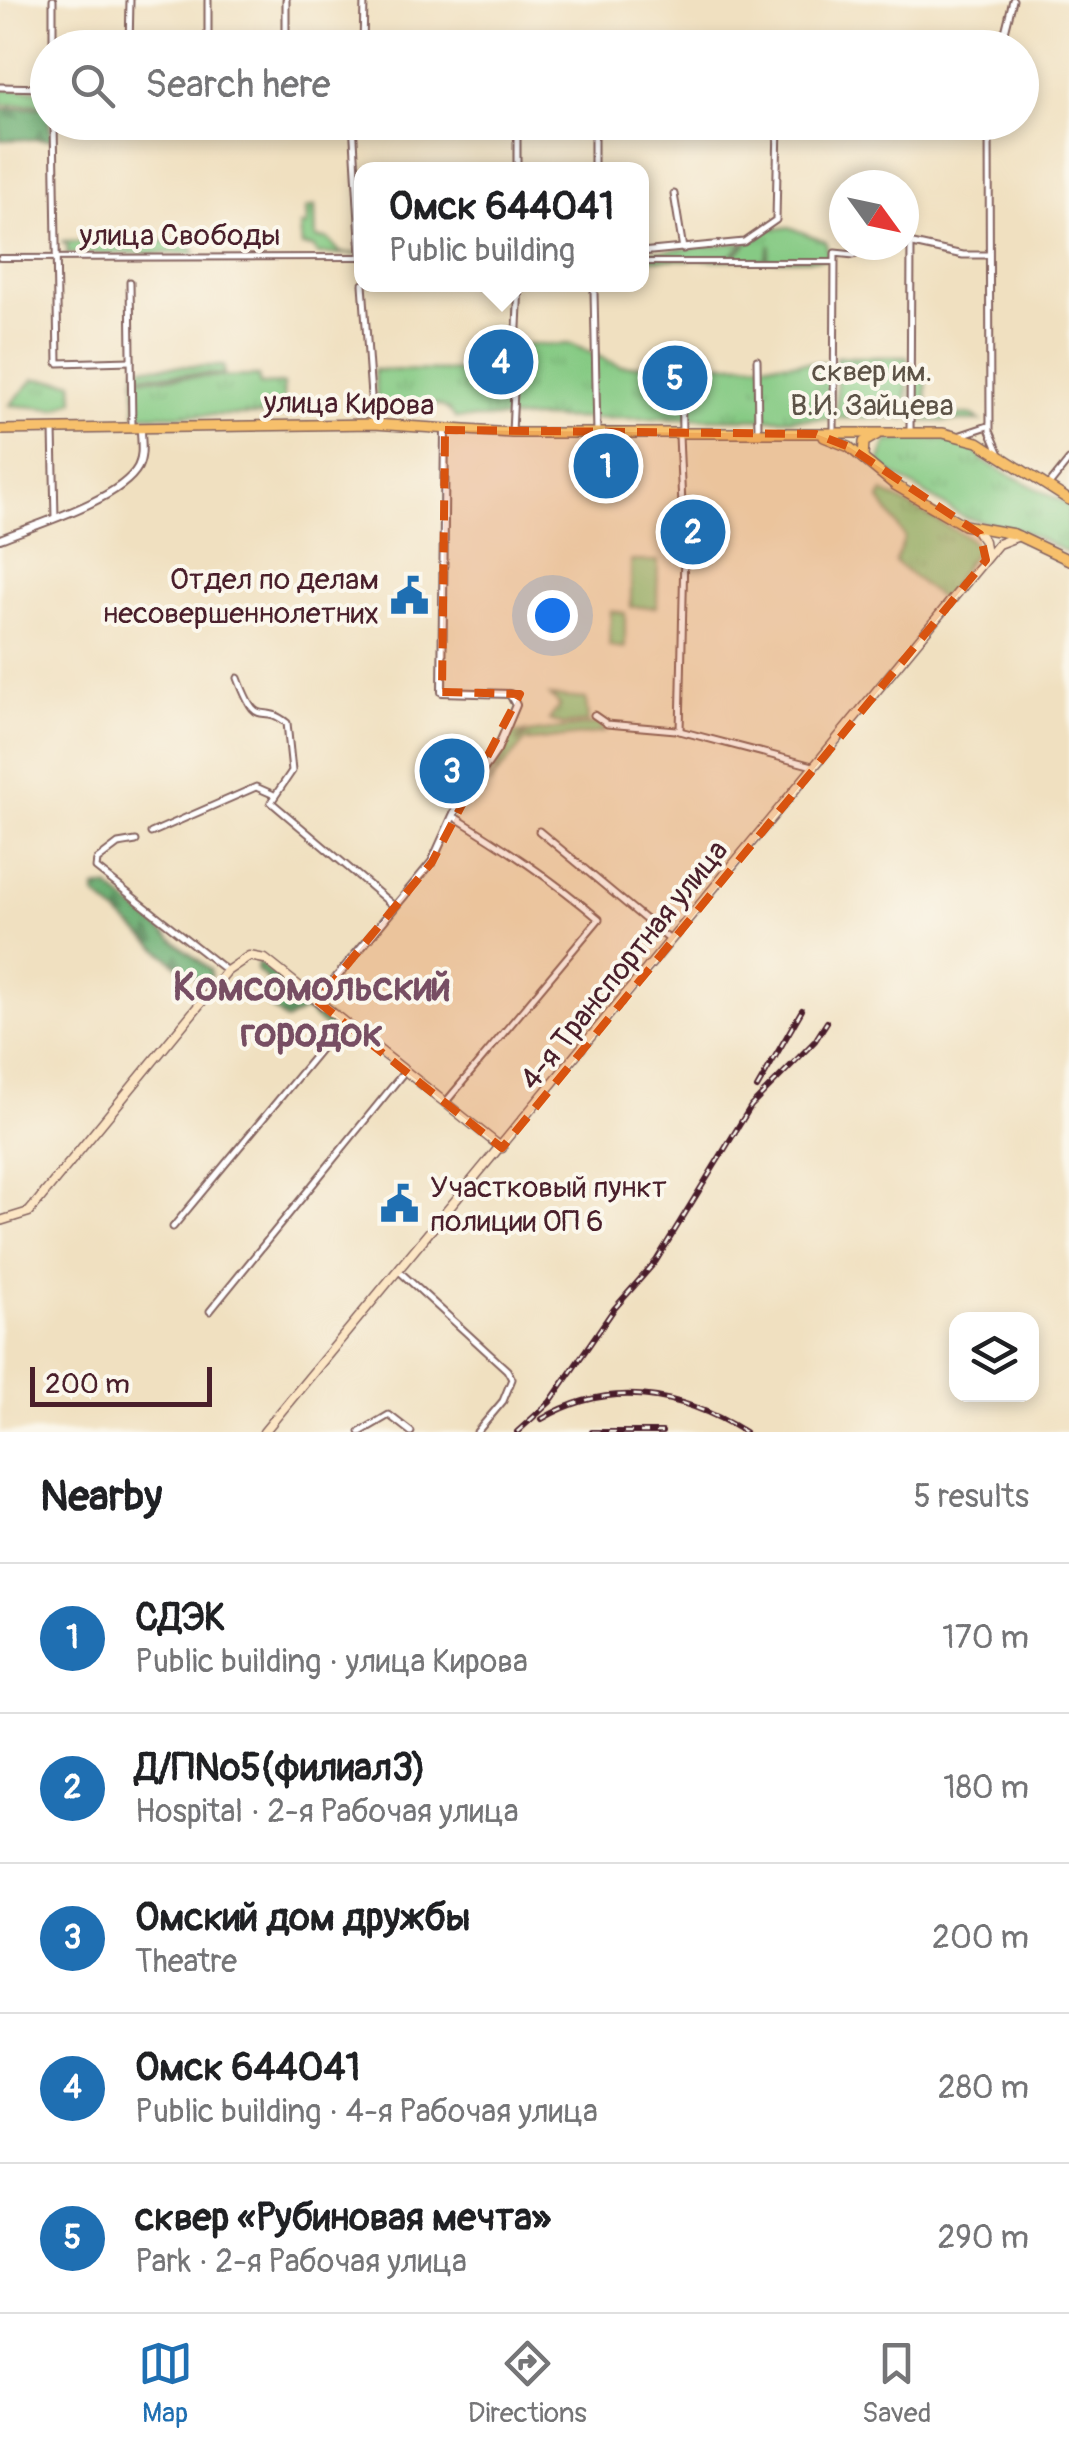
<!DOCTYPE html>
<html lang="en">
<head>
<meta charset="utf-8">
<style>
	body { margin:0; font-family:Pangolin,sans-serif; background:#f2f2f2; color:#202124 }
	.controls { position:absolute; right:30px; bottom:30px; display:grid; overflow:hidden; border-radius:20px; box-shadow:0 5px 15px #0003 }
	.controls button { width:90px; height:90px; display:grid; place-items:center; padding:0; border:0; border-bottom:2px solid #e0e0e0; background:#fff; color:#202124; font:50px sans-serif }
	.compass { position:absolute; left:829px; top:170px; width:90px; height:90px; border-radius:50%; background:#fff; box-shadow:0 5px 15px #0003; rotate:123deg }
	.scale { position:absolute; left:30px; bottom:25px; width:182px; box-sizing:border-box; padding-left:10px; border:5px solid #4a1f2b; border-top:0; font-size:28px; line-height:35px; white-space:nowrap; color:#4a1f2b; -webkit-text-stroke:8px #fbf7ec; paint-order:stroke }
	.you { position:absolute; left:552px; top:615px; width:35px; height:35px; margin:-25px; border:8px solid #fff; border-radius:50%; background:#1a73e8; box-shadow:0 0 0 15px #1a73e833 }
	.badge { display:grid; place-items:center; width:65px; height:65px; border-radius:50%; background:#1f6fb2; color:#fff; font-size:32px; font-weight:700 }
	.pin { position:absolute; translate:-50% -50%; border:5px solid #fff; box-shadow:0 2px 10px #0006 }
	.popup { position:absolute; left:354px; top:162px; width:295px; height:130px; box-sizing:border-box; display:grid; place-content:center; border-radius:20px; background:#fff; filter:drop-shadow(0 2px 8px #0005); font-size:32px; white-space:nowrap; color:#757577 }
	.popup b { font-size:38px; color:#202124 }
	.popup::after { content:''; position:absolute; left:50%; top:100%; margin-left:-20px; border:20px solid transparent; border-top-color:#fff }
	.list { margin:0; padding:0; list-style:none }
	h2 { display:flex; justify-content:space-between; align-items:center; height:130px; margin:0; padding:0 40px; font-size:42px }
	h2 small { font-size:32px; font-weight:400; color:#757577 }
	.list li { display:grid; grid-template-columns:65px 1fr auto; gap:30px; align-items:center; box-sizing:border-box; height:150px; padding:0 40px; border-top:2px solid #e0e0e0 }
	.list b { display:block; font-size:38px; white-space:nowrap }
	.list p { margin:0; font-size:32px; white-space:nowrap; color:#757577 }
	.list em { font-size:32px; font-style:normal; color:#757577 }
	.icon { flex:none; width:55px; height:55px; fill:none; stroke:currentColor; stroke-width:2; stroke-linecap:round; stroke-linejoin:round }
	.map { position:relative; flex:none; width:1069px; height:1432px; overflow:hidden }
	.search { position:absolute; background:#fff; box-shadow:0 5px 15px #0003; left:30px; right:30px; top:30px; height:110px; display:flex; align-items:center; gap:25px; box-sizing:border-box; padding:0 35px; border-radius:55px; color:#757577; font-size:38px }
	.sheet { height:880px; background:#fff }
	nav { display:flex; justify-content:space-around; align-items:center; box-sizing:border-box; height:140px; border-top:2px solid #e0e0e0; background:#fff; font-size:28px; color:#757577 }
	nav a { display:grid; justify-items:center; gap:5px }
	nav .on { color:#1f6fb2 }
	.map>svg:first-child { display:block }
	.grass { fill:url(#grass-tufts); stroke:#687458; stroke-width:2.5 }
	.forest { fill:url(#forest-firs); stroke:#5b664e; stroke-width:2.5 }
	.garden { fill:#86ca84; stroke:#687458; stroke-width:2.5 }
	.lines { fill:none; stroke-linecap:round; stroke-linejoin:round }
	.pedestrian-casing { stroke:#84635f; stroke-width:8 }
	.minor-casing { stroke:#84635f; stroke-width:9 }
	.tertiary-casing { stroke:#84635f; stroke-width:10 }
	.secondary-casing { stroke:#84635f; stroke-width:11 }
	.primary-casing { stroke:#84635f; stroke-width:12 }
	.pedestrian { stroke:#fff; stroke-width:4 }
	.minor { stroke:#fff; stroke-width:5 }
	.tertiary { stroke:#fff; stroke-width:6 }
	.secondary { stroke:#fce6c4; stroke-width:8 }
	.primary { stroke:#f7c06c; stroke-width:9 }
	.rail-casing { stroke:#4a1f2b; stroke-width:6 }
	.rail { stroke:#fbf7ec; stroke-width:2.5; stroke-dasharray:8; stroke-linecap:butt }
	.marked { fill:#d8530f; fill-opacity:0.2; stroke:#d8530f; stroke-width:8; stroke-dasharray:20 12; stroke-linejoin:round }
	.labels { text-anchor:middle; dominant-baseline:central; stroke-width:8; stroke-linejoin:round; paint-order:stroke }
	.street-label { font-size:30px; fill:#4a1f2b; stroke:#fbf7ec }
	.park-label { font-size:30px; fill:#5c5246; stroke:#fbf7ec }
	.poi-label { font-size:30px; fill:#4a1f2b; stroke:#fbf7ec; text-anchor:end }
	.district-label { font-size:40px; font-weight:bold; fill:#774e63; stroke:#fbf7ec }
</style>
</head>
<body>
<div class="map">
<svg width="1069" height="1432" viewBox="0 0 1069 1432">
	<defs>
		<pattern id="grass-tufts" width="24" height="20" patternUnits="userSpaceOnUse" patternTransform="scale(2.5)"><rect width="24" height="20" fill="#86ca84"/><path d="M3 7l-1-3M5 7V3M7 7l1-3M15 17l-1-3M17 17v-4M19 17l1-3" fill="none" stroke="#75ad72"/></pattern>
		<pattern id="forest-firs" width="22" height="20" patternUnits="userSpaceOnUse" patternTransform="scale(2.5)"><rect width="22" height="20" fill="#6cae72"/><path d="M5 1l3.5 6h-7zM16 11l3.5 6h-7z" fill="#5b8d5e"/></pattern>
	</defs>
	<rect width="100%" height="100%" fill="#fbf7ec"/>
	<filter id="ink" filterUnits="userSpaceOnUse"><feTurbulence type="fractalNoise" baseFrequency=".01" numOctaves="2"/><feDisplacementMap in="SourceGraphic" scale="20" xChannelSelector="R" yChannelSelector="G"/><feConvolveMatrix kernelMatrix="1 2 1 2 8 2 1 2 1" color-interpolation-filters="sRGB"/></filter>
	<filter id="wash" filterUnits="userSpaceOnUse"><feTurbulence type="fractalNoise" baseFrequency=".0048" numOctaves="4" result="noise"/><feDisplacementMap in="SourceGraphic" scale="40" xChannelSelector="R" yChannelSelector="G"/><feGaussianBlur stdDeviation="2.25" result="paint"/><feColorMatrix in="noise" values="0 0 0 0 0 0 0 0 0 0 0 0 0 0 0 0 0 1.4 0 .05"/><feComposite in="paint" operator="in"/></filter>
	<g filter="url(#wash)">
		<rect width="100%" height="100%" fill="#f0e0c0"/>
		<!-- grass -->
		<g class="grass">
			<path d="M 0,89 L 47,90 L 47,104 L 0,105 Z"/>
			<path d="M 315,206 L 316,238 L 328,239 L 341,253 L 358,254 L 318,254 L 313,247 L 302,246 L 300,226 L 307,226 L 306,209 Z"/>
			<path d="M 775,225 L 775,229 L 789,227 L 826,242 L 829,259 L 767,260 L 770,245 L 765,259 L 731,260 L 749,241 Z"/>
			<path d="M 187,241 L 195,253 L 66,254 L 68,247 L 62,242 Z"/>
			<path d="M 745,242 L 727,260 L 641,259 L 641,253 Z"/>
			<path d="M 571,344 L 620,366 L 827,362 L 832,419 L 455,418 C 442,394 401,404 378,405 L 374,370 L 484,371 L 485,386 L 518,386 L 524,345 Z"/>
			<path d="M 836,357 L 908,357 L 906,419 L 837,418 Z"/>
			<path d="M 224,366 L 224,374 L 136,375 L 136,367 Z"/>
			<path d="M 918,372 L 926,374 L 927,415 L 972,415 L 980,421 L 913,421 L 913,374 Z"/>
			<path d="M 258,376 L 260,385 L 283,384 L 284,415 L 136,415 L 135,378 Z"/>
			<path d="M 34,379 L 73,382 L 74,401 L 55,409 L 10,405 Z"/>
			<path d="M 887,441 C 916,439 968,432 983,461 L 1069,505 L 1069,553 L 1018,529 L 965,518 L 884,468 L 879,463 Z"/>
			<path d="M 883,492 L 969,538 L 977,549 L 942,600 L 895,562 L 905,537 L 879,498 Z"/>
			<path d="M 550,696 L 586,699 L 588,722 L 563,725 L 549,720 L 560,705 Z"/>
			<path d="M 598,724 L 605,732 L 524,742 L 489,785 L 509,750 L 488,777 L 487,771 L 510,734 L 525,732 L 516,743 L 529,733 Z"/>
		</g>
		<!-- forest -->
		<g class="forest">
			<path d="M 47,107 L 52,139 L 0,140 L 0,109 Z"/>
			<path d="M 100,887 L 108,887 L 210,970 L 211,977 L 203,980 L 186,973 L 95,895 L 95,888 Z"/>
			<path d="M 258,962 L 333,1022 L 334,1029 L 329,1030 L 305,1010 L 286,1021 L 267,1004 L 280,990 L 257,970 Z"/>
		</g>
		<!-- garden -->
		<g class="garden">
			<path d="M 631,561 L 658,561 L 657,607 L 631,607 Z"/>
			<path d="M 611,611 L 625,613 L 625,648 L 609,646 Z"/>
		</g>
	</g>
	<g filter="url(#ink)">
		<g class="lines">
			<defs>
				<g id="pedestrian">
					<path d="M 0,258 L 360,257"/>
					<path d="M 641,262 L 834,262"/>
				</g>
				<g id="minor">
					<path d="M 53,0 L 53,48"/>
					<path d="M 208,0 L 208,48"/>
					<path d="M 129,48 L 130,0"/>
					<path d="M 286,48 L 286,0"/>
					<path d="M 363,48 L 364,0"/>
					<path d="M 1001,48 L 1013,0"/>
					<path d="M 0,87 L 48,88"/>
					<path d="M 54,122 L 58,363 L 131,361"/>
					<path d="M 353,122 L 361,256"/>
					<path d="M 594,122 L 594,170"/>
					<path d="M 989,122 L 990,431 L 999,452"/>
					<path d="M 517,170 L 517,122"/>
					<path d="M 674,194 L 683,249"/>
					<path d="M 904,242 L 963,255 L 988,255"/>
					<path d="M 641,252 L 744,242 L 776,220 L 778,122"/>
					<path d="M 130,282 L 132,426"/>
					<path d="M 363,284 L 373,424"/>
					<path d="M 594,292 L 597,434"/>
					<path d="M 757,360 L 758,431"/>
					<path d="M 681,361 L 682,434"/>
					<path d="M 53,430 L 55,518"/>
					<path d="M 834,431 L 835,253 L 854,255 L 876,245"/>
					<path d="M 512,433 L 519,284"/>
					<path d="M 910,433 L 911,243"/>
					<path d="M 679,435 L 684,553 L 680,731"/>
					<path d="M 961,435 L 988,426"/>
					<path d="M 1049,485 L 1069,460"/>
					<path d="M 238,678 C 259,734 259,700 287,723 L 292,771 L 271,802 L 395,907"/>
					<path d="M 594,715 L 607,724 L 676,730 L 813,766"/>
					<path d="M 539,831 L 670,940"/>
					<path d="M 151,833 L 256,787 L 272,794"/>
					<path d="M 136,841 L 118,844 L 97,860 L 96,868 L 227,971"/>
					<path d="M 445,1103 L 599,919 C 552,879 505,848 453,816"/>
					<path d="M 173,1227 L 343,1022"/>
					<path d="M 399,1271 L 507,1370 L 512,1379 L 503,1401 L 477,1432"/>
					<path d="M 210,1311 L 405,1071"/>
					<path d="M 360,1432 L 389,1415 L 411,1432"/>
				</g>
				<g id="tertiary">
					<path d="M 0,539 C 35,525 120,500 138,467 C 144,455 141,441 141,429"/>
					<path d="M 317,1001 L 432,862 L 455,811 L 497,750 L 516,705 L 510,694 L 442,692 L 445,430"/>
				</g>
				<g id="secondary">
					<path d="M 975,529 L 984,541 L 986,556"/>
					<path d="M 0,1221 L 29,1212 L 227,971 L 249,956 L 265,959 L 502,1148"/>
					<path d="M 264,1432 L 998,544 L 1019,536"/>
				</g>
				<g id="primary">
					<path d="M 0,430 L 373,424 L 512,433 L 943,433 L 978,442 L 1069,500"/>
					<path d="M 824,437 L 849,447 L 895,485 L 964,525 L 1014,534 L 1069,560"/>
					<path d="M 863,458 L 864,442 L 878,434"/>
				</g>
			</defs>
			<!-- pedestrian casing -->
			<use href="#pedestrian" class="pedestrian-casing"/>
			<!-- minor casing -->
			<use href="#minor" class="minor-casing"/>
			<!-- tertiary casing -->
			<use href="#tertiary" class="tertiary-casing"/>
			<!-- secondary casing -->
			<use href="#secondary" class="secondary-casing"/>
			<!-- primary casing -->
			<use href="#primary" class="primary-casing"/>
			<!-- pedestrian -->
			<use href="#pedestrian" class="pedestrian"/>
			<!-- minor -->
			<use href="#minor" class="minor"/>
			<!-- tertiary -->
			<use href="#tertiary" class="tertiary"/>
			<!-- secondary -->
			<use href="#secondary" class="secondary"/>
			<!-- primary -->
			<use href="#primary" class="primary"/>
			<defs>
				<g id="rail">
					<path d="M 757,1088 L 802,1010"/>
					<path d="M 542,1419 C 609,1379 680,1392 745,1432"/>
					<path d="M 517,1432 L 550,1402 L 614,1309 L 656,1261 L 751,1106 L 815,1041 L 827,1022"/>
					<path d="M 592,1432 L 662,1432"/>
				</g>
			</defs>
			<!-- rail casing -->
			<use href="#rail" class="rail-casing"/>
			<!-- rail -->
			<use href="#rail" class="rail"/>
		</g>
	</g>
	<!-- marked area -->
	<path class="marked" d="M 445,430 L 816,434 L 849,447 L 980,534 L 986,560 L 502,1148 L 317,1001 L 432,862 L 520,694 L 442,692 Z"/>
	<!-- icons -->
	<defs>
		<symbol id="civic-bare" viewBox="-9 -9 18 18"><path d="M-.6-6.5H3V-4.5H.6V-3L4-1V1h2V6H-6V1h2V-1L-.6-3ZM-1.2 2.5V6h2.4V2.5Z" fill="#1f6fb2" stroke="#fbf7ec" stroke-width="2.5" paint-order="stroke"/></symbol>
	</defs>
	<g fill-rule="evenodd">
		<use href="#civic-bare" x="382" y="568" width="55" height="55"/>
		<use href="#civic-bare" x="372" y="1176" width="55" height="55"/>
	</g>
	<g class="labels">
		<!-- street labels -->
		<g class="street-label">
			<text x="180" y="235">улица Свободы</text>
			<text transform="translate(349 404) rotate(1)">улица Кирова</text>
			<text transform="translate(624 965) rotate(-51)">4-я Транспортная улица</text>
		</g>
		<!-- park labels -->
		<g class="park-label">
			<text x="872" y="371">сквер им.<tspan x="872" dy="34">В.И. Зайцева</tspan></text>
		</g>
		<!-- poi labels -->
		<g class="poi-label">
			<text x="379" y="579">Отдел по делам<tspan x="379" dy="34">несовершеннолетних</tspan></text>
			<text x="430" y="1187" text-anchor="start">Участковый пункт<tspan x="430" dy="34">полиции ОП 6</tspan></text>
		</g>
		<!-- district labels -->
		<g class="district-label">
			<text x="312" y="987">Комсомольский<tspan x="312" dy="46">городок</tspan></text>
		</g>
	</g>
</svg>
<div class="controls">
<button><svg class="icon" aria-label="layers" viewBox="0 0 24 24"><path d="M12 4l9 5-9 5-9-5zM3 14l9 5 9-5"/></svg></button>
</div>
<svg class="compass" viewBox="-18 -18 36 36"><path d="M0-13l5 13h-10z" fill="#e53935"/><path d="M0 13l5-13h-10z" fill="#757577"/></svg>
<div class="scale">200 m</div>
<div class="you"></div>
<div class="pin badge" style="left:606px;top:466px">1</div>
<div class="pin badge" style="left:693px;top:532px">2</div>
<div class="pin badge" style="left:452px;top:771px">3</div>
<div class="pin badge" style="left:501px;top:362px">4</div>
<div class="popup"><b>Омск 644041</b>Public building</div>
<div class="pin badge" style="left:675px;top:378px">5</div>
<div class="search"><svg class="icon" aria-label="search" viewBox="0 0 24 24"><circle cx="10" cy="10" r="6"/><path d="M15 15l6 6"/></svg>Search here</div>
</div>
<section class="sheet">
<h2>Nearby<small>5 results</small></h2>
<ul class="list">
<li><span class="badge">1</span><div><b>СДЭК</b><p>Public building · улица Кирова</p></div><em>170 m</em></li>
<li><span class="badge">2</span><div><b>Д/П№5(филиал3)</b><p>Hospital · 2-я Рабочая улица</p></div><em>180 m</em></li>
<li><span class="badge">3</span><div><b>Омский дом дружбы</b><p>Theatre</p></div><em>200 m</em></li>
<li><span class="badge">4</span><div><b>Омск 644041</b><p>Public building · 4-я Рабочая улица</p></div><em>280 m</em></li>
<li><span class="badge">5</span><div><b>сквер «Рубиновая мечта»</b><p>Park · 2-я Рабочая улица</p></div><em>290 m</em></li>
</ul>
</section>
<nav>
<a class="on"><svg class="icon" aria-label="map" viewBox="0 0 24 24"><path d="M3 6l6-2 6 2 6-2v14l-6 2-6-2-6 2zM9 4v14M15 6v14"/></svg>Map</a>
<a><svg class="icon" aria-label="directions" viewBox="0 0 24 24"><path d="M12 3l9 9-9 9-9-9zM9 14v-3h6M13 9l2 2-2 2"/></svg>Directions</a>
<a><svg class="icon" aria-label="saved" viewBox="0 0 24 24"><path d="M7 4h10v16l-5-4-5 4z"/></svg>Saved</a>
</nav>
</body>
</html>
